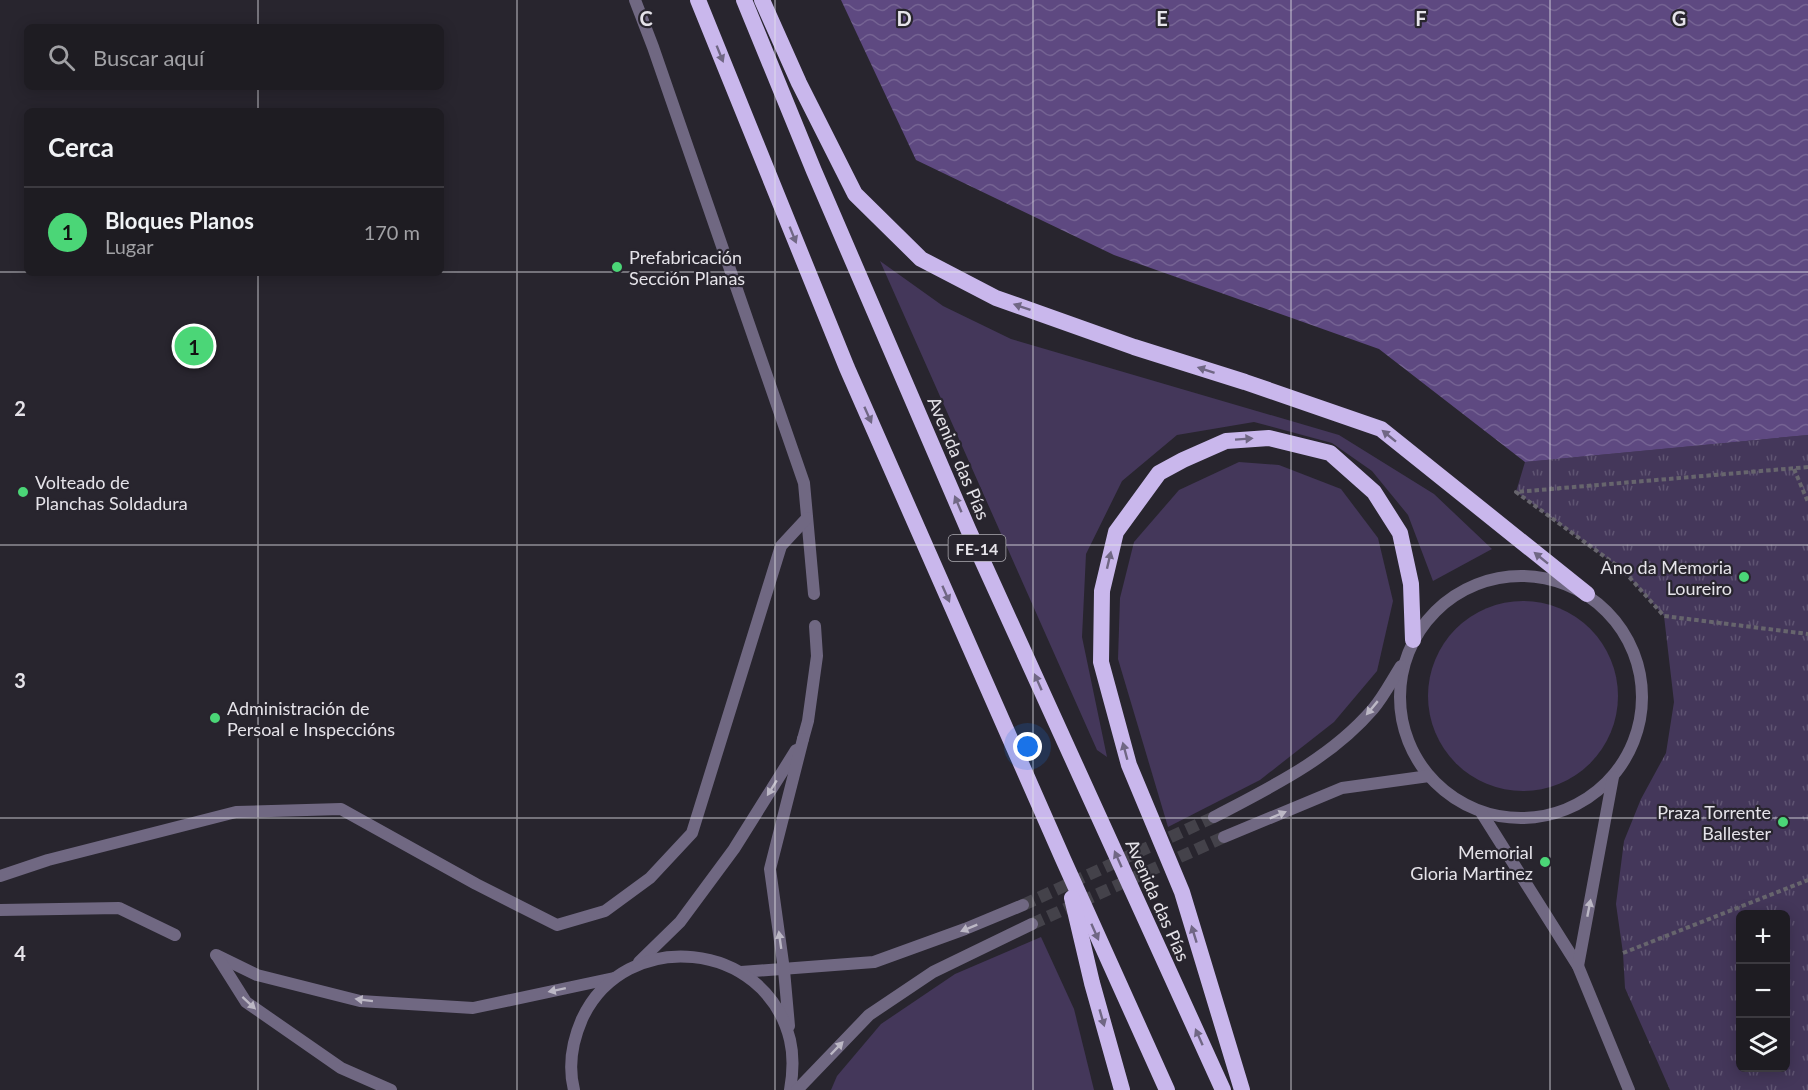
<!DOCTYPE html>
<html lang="es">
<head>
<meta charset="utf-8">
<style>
	body { margin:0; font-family:Lato,sans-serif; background:#2b292f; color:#f1f3f6 }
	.controls { position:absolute; right:18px; bottom:18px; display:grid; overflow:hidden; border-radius:9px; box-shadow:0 3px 15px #0003 }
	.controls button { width:54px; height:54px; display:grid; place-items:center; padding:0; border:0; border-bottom:2px solid #3c3a40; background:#1e1c22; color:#f1f3f6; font:30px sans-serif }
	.you { position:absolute; left:1028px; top:747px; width:21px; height:21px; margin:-15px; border:4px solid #fff; border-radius:50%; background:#1a73e8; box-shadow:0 0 0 9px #1a73e833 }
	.badge { display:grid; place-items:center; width:39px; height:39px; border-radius:50%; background:#4bd677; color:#111; font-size:20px; font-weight:700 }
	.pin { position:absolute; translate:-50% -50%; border:3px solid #fff; box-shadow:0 2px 6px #0006 }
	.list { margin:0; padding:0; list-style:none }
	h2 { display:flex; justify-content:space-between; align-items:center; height:78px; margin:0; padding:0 24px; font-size:26px }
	h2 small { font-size:20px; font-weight:400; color:#a1a1a5 }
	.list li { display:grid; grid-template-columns:39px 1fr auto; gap:18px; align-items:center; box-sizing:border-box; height:90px; padding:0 24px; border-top:2px solid #3c3a40 }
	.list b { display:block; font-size:22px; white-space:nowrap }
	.list p { margin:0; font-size:20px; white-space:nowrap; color:#a1a1a5 }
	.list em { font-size:20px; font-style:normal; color:#a1a1a5 }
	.icon { flex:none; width:33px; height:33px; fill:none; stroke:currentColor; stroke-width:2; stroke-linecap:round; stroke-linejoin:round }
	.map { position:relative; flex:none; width:1808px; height:1090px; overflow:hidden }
	.search { position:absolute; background:#1e1c22; box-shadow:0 3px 15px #0003; left:24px; top:24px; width:420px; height:66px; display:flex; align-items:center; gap:15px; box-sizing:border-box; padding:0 21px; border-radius:9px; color:#a1a1a5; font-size:22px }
	.panel { position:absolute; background:#1e1c22; box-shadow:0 3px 15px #0003; left:24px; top:108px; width:420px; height:168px; border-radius:9px }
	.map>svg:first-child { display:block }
	.grass { fill:#44375a }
	.park { fill:url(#park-tufts); fill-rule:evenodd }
	.water { fill:url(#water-waves) }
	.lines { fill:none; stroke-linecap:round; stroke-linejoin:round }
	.tertiary-tunnel { stroke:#44424a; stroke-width:12; stroke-dasharray:12 6; stroke-linecap:butt }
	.path { stroke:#67656d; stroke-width:4; stroke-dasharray:4.5 3; stroke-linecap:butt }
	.service { stroke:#706882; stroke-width:12 }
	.tertiary { stroke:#706882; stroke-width:12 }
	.trunk { stroke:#c9b7ec; stroke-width:16 }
	.oneway { fill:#706784 }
	.oneway2 { fill:#bcb8c5 }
	.grid { fill:none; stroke:#e5e3e9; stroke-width:1.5; stroke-opacity:0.55 }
	.poi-dot { fill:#4bd677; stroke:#28252e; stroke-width:2 }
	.labels { text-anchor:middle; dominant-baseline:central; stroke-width:4.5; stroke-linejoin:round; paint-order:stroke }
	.shield { fill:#28252e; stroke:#acaab1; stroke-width:1.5 }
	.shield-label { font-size:16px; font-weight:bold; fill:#e5e3e9 }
	.poi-label { font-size:18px; fill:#e5e3e9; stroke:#28252e; text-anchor:start }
	.street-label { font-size:18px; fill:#e5e3e9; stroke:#28252e }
	.grid-label { font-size:20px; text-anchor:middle; font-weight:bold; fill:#e5e3e9; stroke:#28252e; stroke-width:4.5; stroke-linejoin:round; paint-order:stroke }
</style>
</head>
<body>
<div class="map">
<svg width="1808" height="1090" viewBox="0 0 1808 1090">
	<defs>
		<pattern id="park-tufts" width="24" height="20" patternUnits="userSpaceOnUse" patternTransform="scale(1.5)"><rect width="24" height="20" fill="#44375a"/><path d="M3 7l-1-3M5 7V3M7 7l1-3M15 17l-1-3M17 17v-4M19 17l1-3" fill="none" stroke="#5f5472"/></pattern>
		<pattern id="water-waves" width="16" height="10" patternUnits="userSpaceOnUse" patternTransform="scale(1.5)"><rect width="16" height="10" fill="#5e4981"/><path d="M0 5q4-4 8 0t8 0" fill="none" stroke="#756393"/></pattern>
	</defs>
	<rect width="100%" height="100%" fill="#28252e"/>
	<!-- grass -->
	<g class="grass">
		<path d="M 880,261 L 943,306 L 1011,339 L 1339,435 L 1434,494 L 1492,549 L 1433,581 L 1408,515 L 1372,471 L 1332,443 L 1254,422 L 1177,435 L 1122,481 L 1086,554 L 1082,637 L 1107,757 L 1097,750 Z"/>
		<path d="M 1239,462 L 1279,465 L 1341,489 L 1378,538 L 1393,601 L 1377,671 L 1334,722 L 1260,780 L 1168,827 L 1118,659 L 1120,598 L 1134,542 L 1179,490 Z"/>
		<circle cx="1523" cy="696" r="95"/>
		<path d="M 1041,937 L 1074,1009 L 1094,1090 L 831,1090 L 837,1076 L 881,1024 L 955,974 Z"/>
	</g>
	<!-- park -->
	<path class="park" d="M 1808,435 L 1808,1090 L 1670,1090 L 1625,988 L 1623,953 L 1616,904 L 1624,841 L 1641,799 L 1666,753 L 1674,702 L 1664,616 L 1623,570 L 1516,492 L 1525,462 ZM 1740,914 L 1786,914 L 1786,1068 L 1740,1068 Z"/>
	<!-- water -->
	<path class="water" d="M 841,0 L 1808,0 L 1808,435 L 1525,462 L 1379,349 L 1114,255 L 916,160 Z"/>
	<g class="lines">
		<!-- tertiary-tunnel -->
		<g class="tertiary-tunnel">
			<path d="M 1023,905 L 1214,817"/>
			<path d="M 1032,924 L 1224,837"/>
		</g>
		<!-- path -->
		<g class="path">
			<path d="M 1808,467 L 1516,492 L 1623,570 L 1664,616 L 1808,634"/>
			<path d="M 1794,469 L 1808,502"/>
			<path d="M 1623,953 L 1808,880"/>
		</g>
		<!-- service -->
		<g class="service">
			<path d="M 635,0 L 653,47 L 804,483 L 814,594"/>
			<path d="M 803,739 L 808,721 L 817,656 L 815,626"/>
			<path d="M 0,876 L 48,860 L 236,812 L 341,809 L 476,884 L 557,925 L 605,911 L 650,878 L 692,833 L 781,546 L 807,518"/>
			<path d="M 0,910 L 119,908 L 175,935"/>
		</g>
		<!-- tertiary -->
		<g class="tertiary">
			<circle cx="1521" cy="697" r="121"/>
			<path d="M 1481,812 L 1578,966 L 1629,1090"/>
			<path d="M 1214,817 C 1271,787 1330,759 1373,709 C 1384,696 1392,680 1401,666"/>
			<path d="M 1224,837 L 1342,788 L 1429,776"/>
			<path d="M 216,955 L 257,975 L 360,1001 L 473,1008 L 614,978"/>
			<path d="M 217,956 L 246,1002 L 341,1068 L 391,1090"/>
			<path d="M 639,962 L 680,922 L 734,849 L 796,750"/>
			<path d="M 1578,966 L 1613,777"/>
			<path d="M 741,972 L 874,962 L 965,929 L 1023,905"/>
			<path d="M 789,1026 L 784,970 L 770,869 L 803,739"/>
			<path d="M 574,1090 C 568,1066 572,1042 582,1019 C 625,926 766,940 790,1040 C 794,1057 793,1073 790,1090"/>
			<path d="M 797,1090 L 869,1015 L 933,972 L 1032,924"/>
		</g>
		<!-- trunk -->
		<g class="trunk">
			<path d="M 698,0 L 847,368 L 1063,859 L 1167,1090"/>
			<path d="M 744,0 L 814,171 L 968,529 L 1223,1090"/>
			<path d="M 762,0 L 799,83 L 855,194 L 921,259 L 996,298 L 1134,347 L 1245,382 L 1381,429 L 1587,594"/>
			<path d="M 1072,898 L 1092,983 L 1122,1090"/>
			<path d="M 1242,1090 L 1182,892 L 1129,765 L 1101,662 L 1102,591 L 1116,532 L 1159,473 L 1183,460 L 1226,441 L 1269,438 L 1330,453 L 1374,492 L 1400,533 L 1411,584 L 1413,640"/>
		</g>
	</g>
	<!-- one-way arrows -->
	<defs><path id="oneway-solid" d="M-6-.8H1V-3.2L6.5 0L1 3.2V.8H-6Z" transform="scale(1.5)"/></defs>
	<g class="oneway">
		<use href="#oneway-solid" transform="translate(720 54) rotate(68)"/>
		<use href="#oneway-solid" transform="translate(793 235) rotate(68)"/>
		<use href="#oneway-solid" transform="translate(1022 307) rotate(-161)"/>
		<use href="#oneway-solid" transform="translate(1206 370) rotate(-162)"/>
		<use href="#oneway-solid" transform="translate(868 415) rotate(66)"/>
		<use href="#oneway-solid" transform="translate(1389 436) rotate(-141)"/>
		<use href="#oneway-solid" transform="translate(1244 439) rotate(-4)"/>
		<use href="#oneway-solid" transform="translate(958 504) rotate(-113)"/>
		<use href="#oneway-solid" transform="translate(1541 558) rotate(-141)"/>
		<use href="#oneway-solid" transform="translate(1109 560) rotate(-77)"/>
		<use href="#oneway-solid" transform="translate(946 594) rotate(66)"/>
		<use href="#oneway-solid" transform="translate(1038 682) rotate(-114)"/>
		<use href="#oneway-solid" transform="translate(1125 751) rotate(-105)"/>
		<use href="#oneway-solid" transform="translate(1118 859) rotate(-114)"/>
		<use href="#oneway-solid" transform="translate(1095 932) rotate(66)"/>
		<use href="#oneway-solid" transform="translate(1194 934) rotate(-107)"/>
		<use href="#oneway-solid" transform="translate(1102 1018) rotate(74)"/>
		<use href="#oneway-solid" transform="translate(1199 1037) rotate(-114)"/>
	</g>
	<g class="oneway2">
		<use href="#oneway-solid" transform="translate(1372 708) rotate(130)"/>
		<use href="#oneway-solid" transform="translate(772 788) rotate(122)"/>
		<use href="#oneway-solid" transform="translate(1278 815) rotate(-23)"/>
		<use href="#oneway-solid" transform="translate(1589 908) rotate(-79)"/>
		<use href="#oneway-solid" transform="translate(969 928) rotate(158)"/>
		<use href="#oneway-solid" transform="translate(780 940) rotate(-98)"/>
		<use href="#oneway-solid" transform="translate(557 990) rotate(168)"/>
		<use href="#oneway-solid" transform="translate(364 1000) rotate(-173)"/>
		<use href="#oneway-solid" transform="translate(249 1003) rotate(43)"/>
		<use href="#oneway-solid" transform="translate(837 1048) rotate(-46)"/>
	</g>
	<!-- grid -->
	<path class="grid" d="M 258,0 L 258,27M 517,0 L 517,1090M 775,0 L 775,1090M 1033,0 L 1033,1090M 1291,0 L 1291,1090M 1550,0 L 1550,1090M 258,87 L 258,111M 0,272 L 27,272M 441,272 L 1808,272M 258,273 L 258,1090M 0,545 L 1808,545M 0,818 L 1808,818"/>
	<!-- markers -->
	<g class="poi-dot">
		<circle cx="617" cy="267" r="6"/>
		<circle cx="23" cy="492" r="6"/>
		<circle cx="1744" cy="577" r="6"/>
		<circle cx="215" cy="718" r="6"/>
		<circle cx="1783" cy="822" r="6"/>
		<circle cx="1545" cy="862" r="6"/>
	</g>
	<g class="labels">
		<!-- shield labels -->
		<rect class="shield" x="948.5" y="535" width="57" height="26" rx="4.5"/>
		<g class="shield-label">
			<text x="977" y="548">FE-14</text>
		</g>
		<!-- poi labels -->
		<g class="poi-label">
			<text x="629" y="257">Prefabricación<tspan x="629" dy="21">Sección Planas</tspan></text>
			<text x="35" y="482">Volteado de<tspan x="35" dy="21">Planchas Soldadura</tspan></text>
			<text x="1732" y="567" text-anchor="end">Ano da Memoria<tspan x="1732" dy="21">Loureiro</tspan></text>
			<text x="227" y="708">Administración de<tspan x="227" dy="21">Persoal e Inspeccións</tspan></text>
			<text x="1771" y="812" text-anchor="end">Praza Torrente<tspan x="1771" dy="21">Ballester</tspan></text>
			<text x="1533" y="852" text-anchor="end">Memorial<tspan x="1533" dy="21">Gloria Martinez</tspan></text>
		</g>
		<!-- street labels -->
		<g class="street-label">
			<text transform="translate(959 458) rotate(67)">Avenida das Pías</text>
			<text transform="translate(1158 900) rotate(66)">Avenida das Pías</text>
		</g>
	</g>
	<g class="grid-label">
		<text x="646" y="26">C</text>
		<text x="904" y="26">D</text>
		<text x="1162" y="26">E</text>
		<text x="1421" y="26">F</text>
		<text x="1679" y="26">G</text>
		<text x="20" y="416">2</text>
		<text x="20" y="688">3</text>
		<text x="20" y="961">4</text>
	</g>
</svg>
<div class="controls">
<button>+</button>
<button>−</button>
<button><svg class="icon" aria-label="layers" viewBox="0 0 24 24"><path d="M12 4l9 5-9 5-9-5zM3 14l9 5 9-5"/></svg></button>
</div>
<div class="you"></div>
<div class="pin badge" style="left:194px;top:346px">1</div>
<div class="search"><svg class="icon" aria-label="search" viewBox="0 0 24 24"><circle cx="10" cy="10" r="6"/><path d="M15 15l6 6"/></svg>Buscar aquí</div>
<section class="panel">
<h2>Cerca<small></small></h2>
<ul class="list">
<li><span class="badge">1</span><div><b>Bloques Planos</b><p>Lugar</p></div><em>170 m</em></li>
</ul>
</section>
</div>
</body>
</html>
